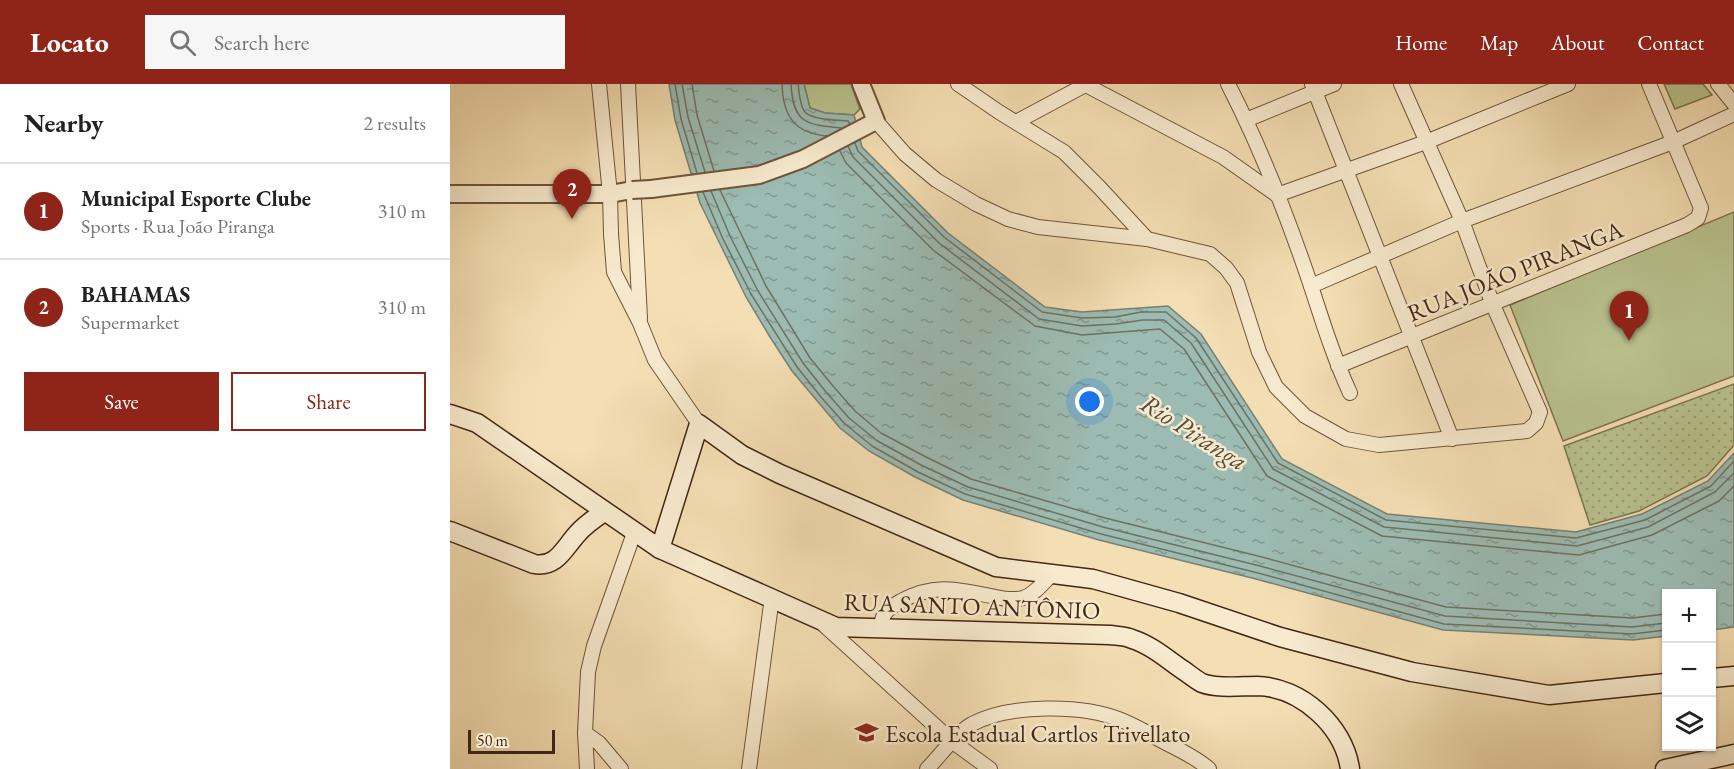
<!DOCTYPE html>
<html lang="en">
<head>
<meta charset="utf-8">
<style>
	body { margin:0; font-family:"EB Garamond",serif; background:#f6f6f6; color:#222 }
	.controls { position:absolute; right:18px; bottom:18px; display:grid; overflow:hidden; border-radius:0px; box-shadow:0 2px 4px #0004 }
	.controls button { width:54px; height:54px; display:grid; place-items:center; padding:0; border:0; border-bottom:2px solid #e0e0e0; background:#fff; color:#222; font:30px sans-serif }
	.scale { position:absolute; left:18px; bottom:15px; width:87px; box-sizing:border-box; padding-left:6px; border:3px solid #422713; border-top:0; font-size:16px; line-height:21px; white-space:nowrap; color:#422713; -webkit-text-stroke:4px #f8eace; paint-order:stroke }
	.you { position:absolute; left:640px; top:318px; width:21px; height:21px; margin:-15px; border:4px solid #fff; border-radius:50%; background:#1a73e8; box-shadow:0 0 0 9px #1a73e833 }
	.badge { display:grid; place-items:center; width:39px; height:39px; border-radius:50%; background:#8f2418; color:#fff; font-size:20px; font-weight:700 }
	.pin { position:absolute; translate:-50% -50px; filter:drop-shadow(0 2px 3px #0008) }
	.pin::after { content:''; position:absolute; top:32px; width:21px; height:18px; background:inherit; clip-path:polygon(0 0,100% 0,50% 100%) }
	.list { margin:0; padding:0; list-style:none }
	h2 { display:flex; justify-content:space-between; align-items:center; height:78px; margin:0; padding:0 24px; font-size:26px }
	h2 small { font-size:20px; font-weight:400; color:#767676 }
	.list li { display:grid; grid-template-columns:39px 1fr auto; gap:18px; align-items:center; box-sizing:border-box; height:96px; padding:0 24px; border-top:2px solid #e0e0e0 }
	.list b { display:block; font-size:22px; white-space:nowrap }
	.list p { margin:0; font-size:20px; white-space:nowrap; color:#767676 }
	.list em { font-size:20px; font-style:normal; color:#767676 }
	.actions { display:flex; gap:12px; padding:18px 24px }
	.actions a { flex:1; padding:14px 0; border:2px solid #8f2418; border-radius:0px; text-align:center; font-size:21px; color:#8f2418 }
	.actions .main { background:#8f2418; color:#fff }
	.icon { flex:none; width:33px; height:33px; fill:none; stroke:currentColor; stroke-width:2; stroke-linecap:round; stroke-linejoin:round }
	.map { position:relative; flex:none; width:1284px; height:685px; overflow:hidden }
	header { display:flex; align-items:center; gap:36px; box-sizing:border-box; height:84px; padding:0 30px; background:#8f2418; color:#fff }
	header strong { font-size:28px }
	nav { display:flex; gap:33px; margin-inline-start:auto; font-size:21px }
	.search { width:420px; height:54px; background:#f6f6f6; display:flex; align-items:center; gap:15px; box-sizing:border-box; padding:0 21px; border-radius:0px; color:#767676; font-size:22px }
	main { display:flex }
	aside { flex:1; background:#fff }
	.map>svg:first-child { display:block }
	.grass { fill:url(#grass-dots); stroke:#7e7450; stroke-width:1.5 }
	.park { fill:#b9c28e; stroke:#7e7450; stroke-width:1.5 }
	.water { fill:url(#water-ripples); stroke:#788072; stroke-width:1.5 }
	.lines { fill:none; stroke-linecap:round; stroke-linejoin:round }
	.shore { stroke:#6f7162; stroke-width:1.5 }
	.minor-casing { stroke:#6e553b; stroke-width:16 }
	.tertiary-casing { stroke:#6e553b; stroke-width:20 }
	.secondary-casing { stroke:#422713; stroke-width:21 }
	.minor { stroke:#f8eace; stroke-width:14 }
	.tertiary { stroke:#f8eace; stroke-width:16 }
	.secondary { stroke:#f8eace; stroke-width:18 }
	.tertiary-bridge-casing { stroke:#6e553b; stroke-width:20; stroke-linecap:butt }
	.tertiary-bridge { stroke:#f8eace; stroke-width:16 }
	.labels { text-anchor:middle; dominant-baseline:central; stroke-width:5; stroke-linejoin:round; paint-order:stroke }
	.street-label { font-size:24px; fill:#422713; stroke:#f8eace }
	.poi-label { font-size:24px; fill:#422713; stroke:#f8eace; text-anchor:start }
	.water-label { font-size:26px; font-style:italic; fill:#584c3b; stroke:#f8eace }
</style>
</head>
<body>
<header>
<strong>Locato</strong>
<div class="search"><svg class="icon" aria-label="search" viewBox="0 0 24 24"><circle cx="10" cy="10" r="6"/><path d="M15 15l6 6"/></svg>Search here</div>
<nav><a>Home</a><a>Map</a><a>About</a><a>Contact</a></nav>
</header>
<main>
<aside>
<h2>Nearby<small>2 results</small></h2>
<ul class="list">
<li><span class="badge">1</span><div><b>Municipal Esporte Clube</b><p>Sports · Rua João Piranga</p></div><em>310 m</em></li>
<li><span class="badge">2</span><div><b>BAHAMAS</b><p>Supermarket</p></div><em>310 m</em></li>
</ul>
<div class="actions"><a class="main">Save</a><a>Share</a></div>
</aside>
<div class="map">
<svg width="1284" height="685" viewBox="0 0 1284 685">
	<defs>
		<pattern id="grass-dots" width="8" height="8" patternUnits="userSpaceOnUse" patternTransform="scale(1.5)"><rect width="8" height="8" fill="#b9c28e"/><path d="M2 2h.1M6 6h.1" fill="none" stroke="#989e73" stroke-width="1.8" stroke-linecap="round"/></pattern>
		<pattern id="water-ripples" width="26" height="14" patternUnits="userSpaceOnUse" patternTransform="scale(1.5)"><rect width="26" height="14" fill="#9cbbb2"/><path d="M2 4q2-2 4 0t4 0M15 11q2-2 4 0t4 0" fill="none" stroke="#819890"/></pattern>
	</defs>
	<rect width="100%" height="100%" fill="#f4deb3"/>
	<filter id="stains"><feTurbulence type="fractalNoise" baseFrequency=".00333" numOctaves="4"/><feColorMatrix values="0 0 0 0 .2 0 0 0 0 .09 0 0 0 0 .02 0 0 0 .5 -.17"/></filter>
	<radialGradient id="worn" r=".72"><stop offset=".6" stop-color="#630" stop-opacity="0"/><stop offset="1" stop-color="#630" stop-opacity=".3"/></radialGradient>
	<!-- grass -->
	<path class="grass" d="M 1284,300 L 1284,361 L 1257,392 L 1189,427 L 1140,441 L 1114,362 Z"/>
	<!-- park -->
	<g class="park">
		<path d="M 354,0 L 401,0 L 410,25 L 404,31 L 375,29 L 360,24 Z"/>
		<path d="M 1214,0 L 1253,0 L 1262,11 L 1225,25 Z"/>
		<path d="M 1284,128 L 1284,292 L 1113,357 L 1060,221 Z"/>
	</g>
	<!-- water -->
	<path class="water" d="M 219,0 L 354,0 L 360,24 L 375,29 L 404,31 L 412,63 L 498,149 L 595,223 L 632,228 L 718,222 L 751,250 L 832,375 L 937,430 L 1126,448 L 1192,430 L 1258,397 L 1284,369 L 1284,543 L 1262,546 L 1262,509 L 1216,509 L 1216,552 L 1183,556 L 993,546 L 806,495 L 649,456 L 513,416 L 465,393 L 419,367 L 390,344 L 342,287 L 320,253 L 296,213 L 250,119 L 225,36 Z"/>
	<g class="lines">
		<!-- shore -->
		<g class="shore">
			<path d="M 225,0 L 231,35 L 247,89"/>
			<path d="M 232,0 L 238,33 L 255,88"/>
			<path d="M 242,0 L 247,31 L 264,87"/>
			<path d="M 332,0 C 333,32 344,49 377,52"/>
			<path d="M 341,0 C 343,39 356,41 391,44"/>
			<path d="M 348,0 C 349,7 350,23 355,28 C 362,36 388,36 398,37 L 400,40"/>
			<path d="M 405,59 L 408,67 L 494,153 L 592,228 L 632,234 L 665,233 L 691,228 L 716,228 L 746,254 L 828,379 L 936,436 L 1126,454 L 1195,436 L 1261,402 L 1284,377"/>
			<path d="M 398,62 L 403,73 L 489,159 L 589,235 L 632,242 L 666,240 L 692,236 L 714,236 L 741,259 L 823,385 L 934,443 L 1127,462 L 1198,443 L 1265,408 L 1284,389"/>
			<path d="M 390,67 L 396,79 L 483,166 L 585,242 L 632,251 L 710,245 L 734,265 L 817,392 L 932,452 L 1129,471 L 1202,451 L 1269,417 L 1284,402"/>
			<path d="M 270,106 L 316,202 L 360,274 L 383,302 L 405,327 L 431,349 L 476,373 L 521,395 L 655,434 L 812,473 L 996,523 L 1182,534 L 1216,530"/>
			<path d="M 261,107 L 280,152 L 308,207 L 353,279 L 376,308 L 399,334 L 426,356 L 471,381 L 518,403 L 653,443 L 810,482 L 995,532 L 1182,543 L 1216,539"/>
			<path d="M 253,108 L 273,155 L 301,210 L 347,283 L 371,313 L 394,339 L 422,362 L 468,388 L 515,410 L 651,450 L 808,489 L 994,540 L 1182,550 L 1216,546"/>
		</g>
		<defs>
			<g id="minor">
				<path d="M 149,0 L 160,110 L 161,150 L 164,188 L 190,239 L 205,276 L 249,340"/>
				<path d="M 178,0 L 190,234"/>
				<path d="M 508,0 L 549,28 L 614,68 L 649,103 L 697,155"/>
				<path d="M 634,0 L 773,73 L 827,111"/>
				<path d="M 778,0 C 811,64 838,134 861,202 C 873,239 884,274 900,309"/>
				<path d="M 862,0 L 1002,355"/>
				<path d="M 1268,0 L 1284,20"/>
				<path d="M 796,36 L 884,0"/>
				<path d="M 426,37 L 455,70 L 486,96 L 526,120 L 558,135 L 588,143 L 697,155 L 760,170 L 776,184 L 787,199 L 809,268 L 826,303 L 855,332 L 896,355 L 929,361 L 1077,347 L 1086,339 L 1090,328 L 1043,221 L 1012,137 L 951,0"/>
				<path d="M 566,38 L 637,0"/>
				<path d="M 827,111 L 976,58 L 1118,0"/>
				<path d="M 861,202 L 1012,137 L 1223,58 L 1284,30"/>
				<path d="M 888,282 L 1237,141 L 1248,134 L 1251,124 L 1199,0"/>
				<path d="M 374,541 L 503,658 L 540,685"/>
				<path d="M 431,544 C 431,529 439,524 451,517 C 484,499 506,505 541,512 C 551,514 562,517 573,514 C 584,511 593,499 601,491"/>
				<path d="M 135,649 L 149,659 L 171,685"/>
				<path d="M 137,685 L 135,649 L 138,588 L 144,562 L 184,449"/>
				<path d="M 299,685 L 322,513"/>
				<path d="M 477,685 C 490,672 506,649 522,640 C 560,620 632,620 671,636 C 686,642 701,651 716,659 C 730,666 747,674 759,685"/>
			</g>
			<g id="tertiary">
				<path d="M 201,105 L 309,91 L 353,75 L 426,37 L 411,0"/>
				<path d="M 0,110 L 160,110 L 182,106"/>
			</g>
			<g id="secondary">
				<path d="M 0,330 L 27,339 L 210,465 L 386,543 L 660,551 C 667,552 676,552 682,555 C 701,561 717,575 733,586 C 739,590 746,596 752,599 C 767,605 792,602 807,602 C 851,603 894,642 900,685"/>
				<path d="M 0,447 L 84,480 C 107,484 114,464 128,449 C 135,441 145,434 154,428"/>
				<path d="M 210,465 L 249,340 L 292,371 L 330,390 L 546,483 L 643,495 L 729,519 L 830,553 L 962,588 L 1099,611 L 1216,599"/>
				<path d="M 1262,594 L 1284,592"/>
				<path d="M 1215,685 L 1284,670"/>
			</g>
		</defs>
		<!-- minor casing -->
		<use href="#minor" class="minor-casing"/>
		<!-- tertiary casing -->
		<use href="#tertiary" class="tertiary-casing"/>
		<!-- secondary casing -->
		<use href="#secondary" class="secondary-casing"/>
		<!-- minor -->
		<use href="#minor" class="minor"/>
		<!-- tertiary -->
		<use href="#tertiary" class="tertiary"/>
		<!-- secondary -->
		<use href="#secondary" class="secondary"/>
		<defs>
			<path id="tertiary-bridge" d="M 182,106 L 201,105"/>
		</defs>
		<!-- tertiary-bridge casing -->
		<use href="#tertiary-bridge" class="tertiary-bridge-casing"/>
		<!-- tertiary-bridge -->
		<use href="#tertiary-bridge" class="tertiary-bridge"/>
	</g>
	<!-- icons -->
	<defs>
		<symbol id="school-bare" viewBox="-9 -9 18 18"><path d="M0-5L7-2L0 1L-7-2ZM-4 1L0 2.5L4 1V4Q0 6-4 4Z" fill="#8f2418" stroke="#f8eace" stroke-width="2.5" paint-order="stroke"/></symbol>
	</defs>
	<g fill-rule="evenodd">
		<use href="#school-bare" x="400" y="632" width="33" height="33"/>
	</g>
	<g class="labels">
		<!-- street labels -->
		<g class="street-label">
			<text transform="translate(1065 187) rotate(-22)">RUA JOÃO PIRANGA</text>
			<text transform="translate(522 522) rotate(2)">RUA SANTO ANTÔNIO</text>
		</g>
		<!-- poi labels -->
		<g class="poi-label">
			<text x="435" y="649">Escola Estadual Cartlos Trivellato</text>
		</g>
		<!-- water labels -->
		<g class="water-label">
			<text transform="translate(744 348) rotate(32)">Rio Piranga</text>
		</g>
	</g>
	<rect width="100%" height="100%" filter="url(#stains)"/>
	<rect width="100%" height="100%" fill="url(#worn)"/>
</svg>
<div class="controls">
<button>+</button>
<button>−</button>
<button><svg class="icon" aria-label="layers" viewBox="0 0 24 24"><path d="M12 4l9 5-9 5-9-5zM3 14l9 5 9-5"/></svg></button>
</div>
<div class="scale">50 m</div>
<div class="you"></div>
<div class="pin badge" style="left:1179px;top:257px">1</div>
<div class="pin badge" style="left:122px;top:135px">2</div>
</div>
</main>
</body>
</html>
